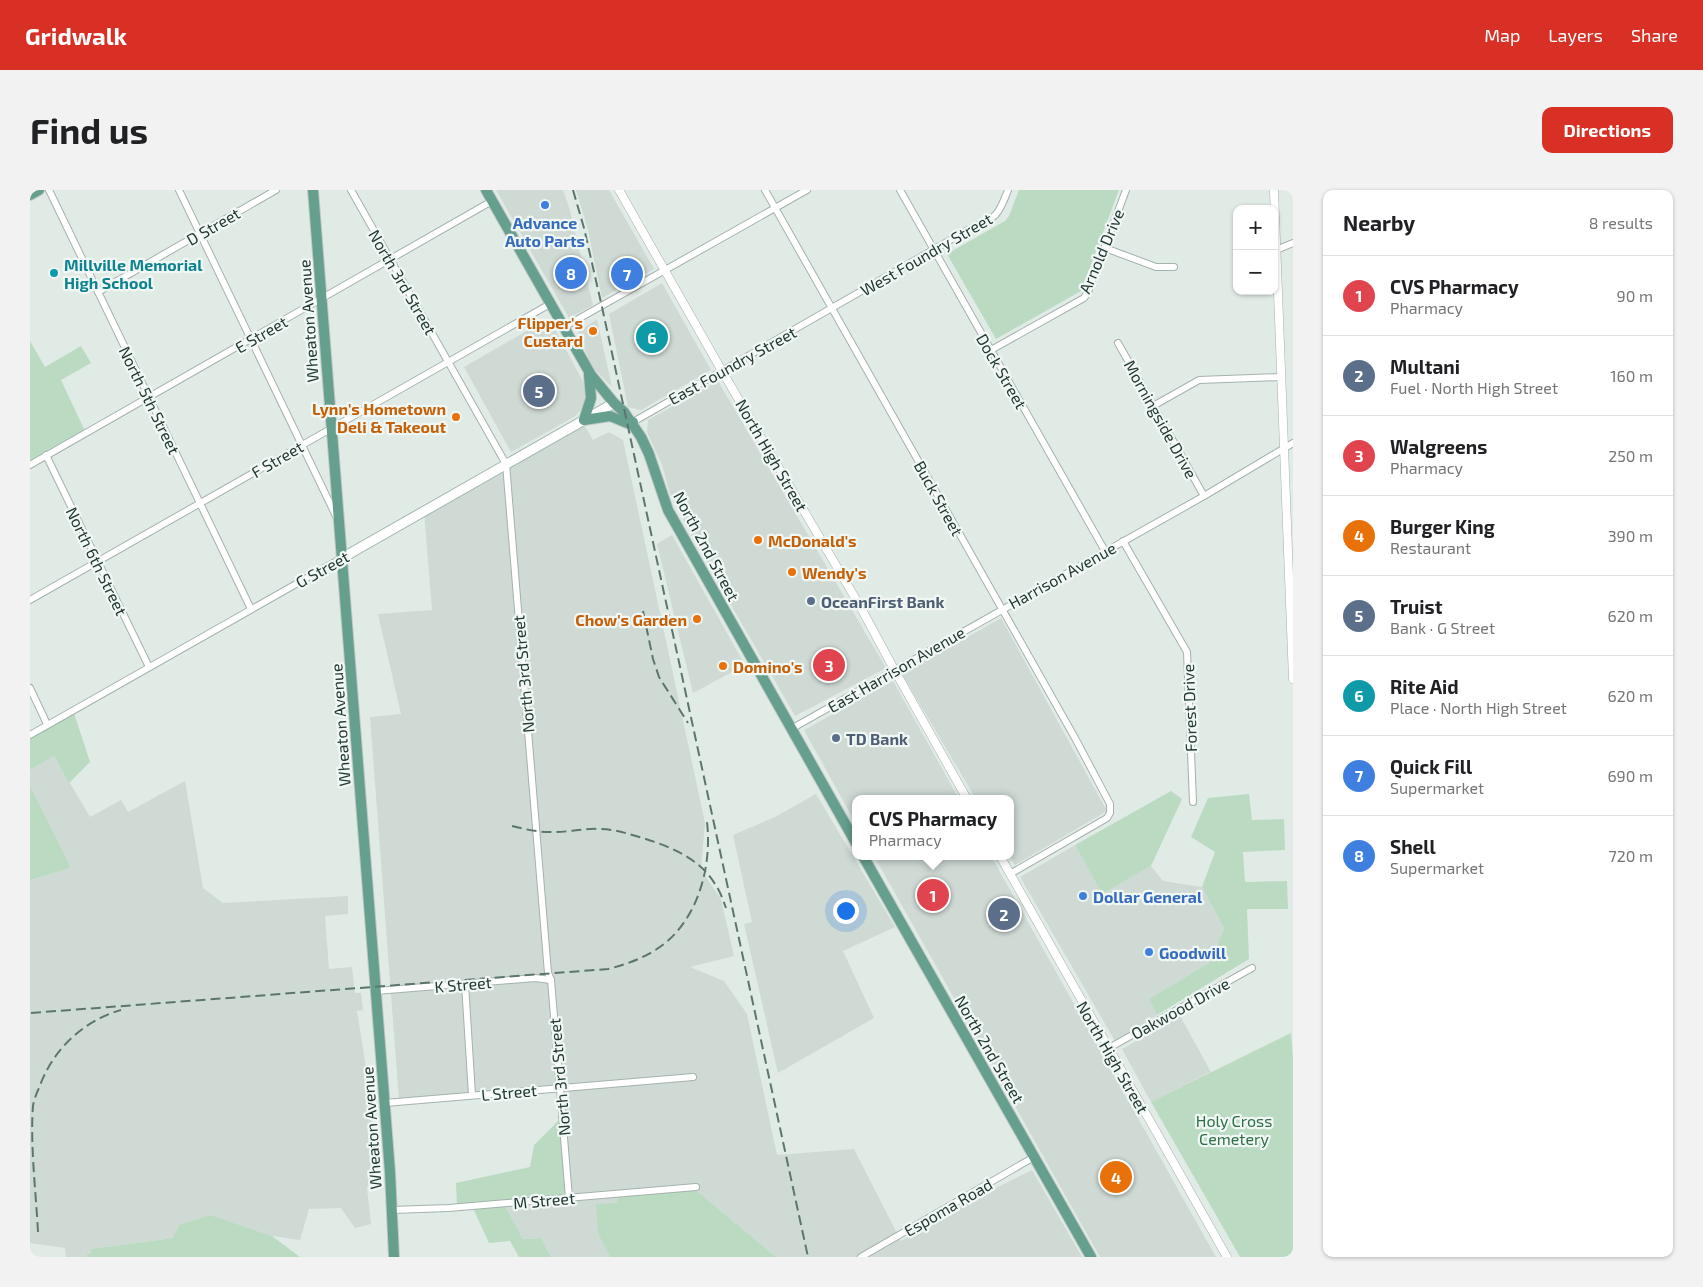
<!DOCTYPE html>
<html lang="en">
<head>
<meta charset="utf-8">
<style>
	body { margin:0; font-family:"Exo 2",sans-serif; background:#f2f2f2; color:#202124 }
	.controls { position:absolute; right:15px; top:15px; display:grid; overflow:hidden; border-radius:10px; box-shadow:0 1px 4px #0004 }
	.controls button { width:45px; height:45px; display:grid; place-items:center; padding:0; border:0; border-bottom:1px solid #e0e0e0; background:#fff; color:#202124; font:25px sans-serif }
	.you { position:absolute; left:815px; top:720px; width:18px; height:18px; margin:-12px; border:4px solid #fff; border-radius:50%; background:#1a73e8; box-shadow:0 0 0 8px #1a73e833 }
	.badge { display:grid; place-items:center; width:32px; height:32px; border-radius:50%; background:#d93025; color:#fff; font-size:16px; font-weight:700 }
	.pin { position:absolute; translate:-50% -50%; border:2px solid #fff; box-shadow:0 1px 5px #0006 }
	.popup { position:absolute; left:822px; top:605px; width:162px; height:65px; box-sizing:border-box; display:grid; place-content:center; border-radius:10px; background:#fff; filter:drop-shadow(0 1px 4px #0005); font-size:16px; white-space:nowrap; color:#757577 }
	.popup b { font-size:19px; color:#202124 }
	.popup::after { content:''; position:absolute; left:50%; top:100%; margin-left:-10px; border:10px solid transparent; border-top-color:#fff }
	.list { margin:0; padding:0; list-style:none }
	h2 { display:flex; justify-content:space-between; align-items:center; height:65px; margin:0; padding:0 20px; font-size:21px }
	h2 small { font-size:16px; font-weight:400; color:#757577 }
	.list li { display:grid; grid-template-columns:32px 1fr auto; gap:15px; align-items:center; box-sizing:border-box; height:80px; padding:0 20px; border-top:1px solid #e0e0e0 }
	.list b { display:block; font-size:19px; white-space:nowrap }
	.list p { margin:0; font-size:16px; white-space:nowrap; color:#757577 }
	.list em { font-size:16px; font-style:normal; color:#757577 }
	.map { position:relative; flex:none; width:1263px; height:1067px; overflow:hidden; border-radius:10px }
	header { display:flex; align-items:center; gap:30px; box-sizing:border-box; height:70px; padding:0 25px; background:#d93025; color:#fff }
	header strong { font-size:24px }
	nav { display:flex; gap:28px; margin-inline-start:auto; font-size:18px }
	.intro { display:flex; align-items:center; justify-content:space-between; box-sizing:border-box; height:120px; padding:0 30px }
	h1 { margin:0; font-size:35px }
	.button { padding:12px 22px; border-radius:10px; background:#d93025; color:#fff; font-size:18px; font-weight:700 }
	main { display:flex; gap:30px; padding:0 30px }
	aside { flex:1; background:#fff; border-radius:10px; box-shadow:0 1px 4px #0004 }
	.map>svg:first-child { display:block }
	.built { fill:#cfdad5 }
	.green { fill:#badbc2 }
	.lines { fill:none; stroke-linecap:round; stroke-linejoin:round }
	.minor-casing { stroke:#a4b2ad; stroke-width:8 }
	.tertiary-casing { stroke:#a4b2ad; stroke-width:9 }
	.secondary-casing { stroke:#a0b6ad; stroke-width:11 }
	.primary-casing { stroke:#c1c8c6; stroke-width:12 }
	.minor { stroke:#fff; stroke-width:6 }
	.tertiary { stroke:#fff; stroke-width:8 }
	.secondary { stroke:#fff; stroke-width:9 }
	.primary { stroke:#679f8e; stroke-width:10 }
	.rail { stroke:#5c766e; stroke-width:2; stroke-dasharray:10 5; stroke-linecap:butt }
	.shop-dot { fill:#3f7fe0; stroke:#f1f7f4; stroke-width:2 }
	.culture-dot { fill:#0f9aa8; stroke:#f1f7f4; stroke-width:2 }
	.food-dot { fill:#e8710a; stroke:#f1f7f4; stroke-width:2 }
	.service-dot { fill:#5c6f8a; stroke:#f1f7f4; stroke-width:2 }
	.labels { text-anchor:middle; dominant-baseline:central; stroke-width:4.5; stroke-linejoin:round; paint-order:stroke }
	.shop-label { font-size:16px; font-weight:bold; fill:#366cbe; stroke:#f1f7f4; text-anchor:start }
	.street-label { font-size:16px; fill:#223a33; stroke:#f1f7f4 }
	.culture-label { font-size:16px; font-weight:bold; fill:#0d838f; stroke:#f1f7f4; text-anchor:start }
	.food-label { font-size:16px; font-weight:bold; fill:#c56008; stroke:#f1f7f4; text-anchor:end }
	.service-label { font-size:16px; font-weight:bold; fill:#4e5e75; stroke:#f1f7f4; text-anchor:start }
	.park-label { font-size:16px; fill:#2e7045; stroke:#f1f7f4 }
</style>
</head>
<body>
<header>
<strong>Gridwalk</strong>
<nav><a>Map</a><a>Layers</a><a>Share</a></nav>
</header>
<div class="intro"><h1>Find us</h1><a class="button">Directions</a></div>
<main>
<div class="map">
<svg width="1263" height="1067" viewBox="0 0 1263 1067">
	<rect width="100%" height="100%" fill="#e1ebe6"/>
	<!-- built -->
	<g class="built">
		<path d="M 466,0 L 533,0 L 539,17 L 563,115 L 539,128 Z"/>
		<path d="M 546,0 L 579,0 L 624,79 L 572,108 L 558,40 Z"/>
		<path d="M 632,93 L 681,180 L 611,220 L 598,217 L 579,124 Z"/>
		<path d="M 519,128 L 557,199 L 553,218 L 544,227 L 481,262 L 434,177 Z"/>
		<path d="M 567,129 L 582,197 L 562,177 L 548,142 Z"/>
		<path d="M 688,191 L 856,478 L 765,526 L 666,354 L 640,304 L 632,275 L 617,242 L 618,230 Z"/>
		<path d="M 552,231 L 563,250 L 579,242 L 593,250 L 675,633 L 671,680 L 691,709 L 704,766 L 660,777 L 694,791 L 717,824 L 747,965 L 824,959 L 871,1051 L 940,1011 L 1002,980 L 1052,1067 L 746,1067 L 661,996 L 587,1004 L 587,1013 L 568,1044 L 580,1067 L 521,1067 L 511,1048 L 493,1049 L 474,1014 L 535,1009 L 528,899 L 369,910 L 340,527 L 371,524 L 348,424 L 402,420 L 394,321 Z"/>
		<path d="M 642,345 L 715,475 L 663,503 L 627,354 Z"/>
		<path d="M 971,428 L 1077,621 L 985,675 L 980,666 L 980,609 L 946,609 L 872,484 Z"/>
		<path d="M 863,491 L 929,609 L 826,609 L 825,632 L 774,540 Z"/>
		<path d="M 24,566 L 60,627 L 91,610 L 98,622 L 155,591 L 173,698 L 193,713 L 318,706 L 318,724 L 295,726 L 299,779 L 322,777 L 325,803 L 331,803 L 333,820 L 327,821 L 338,890 L 345,974 L 337,998 L 341,1034 L 325,1038 L 311,1018 L 279,1019 L 270,1050 L 242,1046 L 181,1025 L 143,1048 L 61,1059 L 61,1064 L 57,1064 L 57,1067 L 36,1067 L 35,1058 L 0,1053 L 0,690 L 41,678 L 0,596 L 0,580 Z"/>
		<path d="M 786,604 L 865,737 L 813,761 L 844,828 L 748,883 L 714,734 L 722,732 L 703,645 L 745,627 Z"/>
		<path d="M 1045,655 L 1072,704 L 1121,676 L 1133,691 L 1172,697 L 1194,738 L 1180,772 L 1119,809 L 1127,825 L 1085,851 L 990,687 Z"/>
		<path d="M 844,666 L 961,666 L 1186,1067 L 1070,1067 Z"/>
		<path d="M 1150,826 L 1181,882 L 1121,912 L 1092,859 Z"/>
	</g>
	<!-- green -->
	<g class="green">
		<path d="M 989,0 L 1089,0 L 1051,101 L 966,149 L 917,64 L 975,31 L 979,26 Z"/>
		<path d="M 0,151 L 15,177 L 51,156 L 61,173 L 31,190 L 55,241 L 0,273 Z"/>
		<path d="M 43,520 L 60,572 L 39,593 L 24,566 L 0,580 L 0,544 Z"/>
		<path d="M 0,596 L 41,678 L 0,690 Z"/>
		<path d="M 1141,601 L 1152,609 L 1121,676 L 1072,704 L 1045,655 Z"/>
		<path d="M 1219,604 L 1222,630 L 1254,629 L 1255,660 L 1213,662 L 1215,692 L 1257,691 L 1258,719 L 1217,719 L 1219,769 L 1127,825 L 1119,809 L 1180,772 L 1194,738 L 1172,697 L 1185,662 L 1161,647 L 1178,608 Z"/>
		<path d="M 1261,843 L 1263,869 L 1263,1067 L 1210,1067 L 1121,912 Z"/>
		<path d="M 530,929 L 535,1009 L 474,1014 L 493,1049 L 511,1048 L 521,1067 L 489,1067 L 480,1051 L 459,1053 L 442,1016 L 427,1017 L 426,993 L 500,977 L 504,955 Z"/>
		<path d="M 661,996 L 746,1067 L 580,1067 L 568,1044 L 566,1014 L 587,1013 L 587,1004 Z"/>
		<path d="M 181,1025 L 242,1046 L 270,1067 L 57,1067 L 57,1064 L 61,1064 L 61,1059 L 143,1048 L 149,1035 Z"/>
	</g>
	<g class="lines">
		<defs>
			<g id="minor">
				<path d="M 19,0 L 221,419"/>
				<path d="M 149,0 L 307,328"/>
				<path d="M 321,0 L 476,274 L 518,783 L 521,790 L 539,1008"/>
				<path d="M 735,0 L 1045,548 L 1080,614 L 1080,623 L 1077,628 L 980,684"/>
				<path d="M 870,0 L 1075,361"/>
				<path d="M 1075,58 L 1126,77 L 1144,77"/>
				<path d="M 1246,60 L 1263,53"/>
				<path d="M 68,102 L 246,0"/>
				<path d="M 534,137 L 777,0"/>
				<path d="M 1088,153 L 1174,306"/>
				<path d="M 961,160 L 1054,108 L 1058,102 L 1096,0"/>
				<path d="M 1123,216 L 1169,190 L 1251,187"/>
				<path d="M 603,232 L 936,41 C 964,28 967,30 978,0"/>
				<path d="M 16,265 L 119,477"/>
				<path d="M 0,275 L 462,11"/>
				<path d="M 1093,351 L 1157,462 L 1163,612"/>
				<path d="M 0,410 L 520,114"/>
				<path d="M 0,498 L 17,534"/>
				<path d="M 761,539 L 1174,306 L 1263,253"/>
				<path d="M 0,545 L 312,368"/>
				<path d="M 435,794 L 442,905"/>
				<path d="M 346,801 L 505,788 L 521,790"/>
				<path d="M 1079,858 L 1222,778"/>
				<path d="M 355,913 L 663,887"/>
				<path d="M 362,1020 L 419,1018 L 666,997"/>
				<path d="M 831,1067 L 1004,967"/>
			</g>
			<g id="tertiary">
				<path d="M 589,0 L 692,181 L 831,418 L 865,481 L 937,609"/>
				<path d="M 1244,0 L 1263,489"/>
				<path d="M 970,666 L 1197,1067"/>
			</g>
			<path id="secondary" d="M 312,368 L 584,213"/>
			<g id="primary">
				<path d="M 283,0 L 360,982 L 364,1067"/>
				<path d="M 456,0 L 561,185 L 584,213 L 594,222 L 611,247 L 619,264 L 638,320 L 826,653"/>
				<path d="M 0,5 L 9,0"/>
				<path d="M 554,230 L 580,226 L 597,233 L 603,232"/>
				<path d="M 554,230 L 561,208 L 559,185"/>
				<path d="M 833,666 L 1061,1067"/>
			</g>
		</defs>
		<!-- minor casing -->
		<use href="#minor" class="minor-casing"/>
		<!-- tertiary casing -->
		<use href="#tertiary" class="tertiary-casing"/>
		<!-- secondary casing -->
		<use href="#secondary" class="secondary-casing"/>
		<!-- primary casing -->
		<use href="#primary" class="primary-casing"/>
		<!-- minor -->
		<use href="#minor" class="minor"/>
		<!-- tertiary -->
		<use href="#tertiary" class="tertiary"/>
		<!-- secondary -->
		<use href="#secondary" class="secondary"/>
		<!-- primary -->
		<use href="#primary" class="primary"/>
		<!-- rail -->
		<g class="rail">
			<path d="M 543,0 L 554,38 L 572,117 L 778,1067"/>
			<path d="M 613,421 L 623,469 L 629,487 L 658,533"/>
			<path d="M 482,636 C 494,639 507,642 519,642 C 536,643 552,638 569,639 C 585,639 598,644 613,648 C 641,657 669,668 685,694 C 690,701 693,710 696,718"/>
			<path d="M 1,823 L 578,779 C 598,774 617,767 634,754 C 669,726 682,675 677,632"/>
			<path d="M 8,1042 C 6,1003 0,954 3,916 C 4,910 6,904 9,898 C 22,861 52,831 91,820"/>
		</g>
	</g>
	<!-- markers -->
	<g class="shop-dot">
		<circle cx="515" cy="15" r="5"/>
		<circle cx="1053" cy="706" r="5"/>
		<circle cx="1119" cy="762" r="5"/>
	</g>
	<circle class="culture-dot" cx="24" cy="83" r="5"/>
	<g class="food-dot">
		<circle cx="563" cy="141" r="5"/>
		<circle cx="426" cy="227" r="5"/>
		<circle cx="728" cy="350" r="5"/>
		<circle cx="762" cy="382" r="5"/>
		<circle cx="667" cy="429" r="5"/>
		<circle cx="693" cy="476" r="5"/>
	</g>
	<g class="service-dot">
		<circle cx="781" cy="411" r="5"/>
		<circle cx="806" cy="548" r="5"/>
	</g>
	<g class="labels">
		<!-- shop labels -->
		<g class="shop-label">
			<text x="515" y="32" text-anchor="middle">Advance<tspan x="515" dy="18">Auto Parts</tspan></text>
			<text x="1063" y="706">Dollar General</text>
			<text x="1129" y="762">Goodwill</text>
		</g>
		<!-- street labels -->
		<g class="street-label">
			<text transform="translate(183 36) rotate(-30)">D Street</text>
			<text transform="translate(1071 61) rotate(-67)">Arnold Drive</text>
			<text transform="translate(896 64) rotate(-30)">West Foundry Street</text>
			<text transform="translate(373 92) rotate(60)">North 3rd Street</text>
			<text transform="translate(278 131) rotate(-94)">Wheaton Avenue</text>
			<text transform="translate(231 144) rotate(-30)">E Street</text>
			<text transform="translate(702 175) rotate(-29)">East Foundry Street</text>
			<text transform="translate(972 181) rotate(60)">Dock Street</text>
			<text transform="translate(120 210) rotate(64)">North 5th Street</text>
			<text transform="translate(1131 229) rotate(61)">Morningside Drive</text>
			<text transform="translate(742 265) rotate(60)">North High Street</text>
			<text transform="translate(247 269) rotate(-30)">F Street</text>
			<text transform="translate(909 308) rotate(61)">Buck Street</text>
			<text transform="translate(677 356) rotate(62)">North 2nd Street</text>
			<text transform="translate(67 371) rotate(64)">North 6th Street</text>
			<text transform="translate(292 379) rotate(-29)">G Street</text>
			<text transform="translate(1032 385) rotate(-29)">Harrison Avenue</text>
			<text transform="translate(866 479) rotate(-30)">East Harrison Avenue</text>
			<text transform="translate(493 484) rotate(-95)">North 3rd Street</text>
			<text transform="translate(1159 518) rotate(-92)">Forest Drive</text>
			<text transform="translate(310 535) rotate(-94)">Wheaton Avenue</text>
			<text transform="translate(433 794) rotate(-5)">K Street</text>
			<text transform="translate(1150 818) rotate(-29)">Oakwood Drive</text>
			<text transform="translate(960 859) rotate(60)">North 2nd Street</text>
			<text transform="translate(1083 867) rotate(60)">North High Street</text>
			<text transform="translate(529 887) rotate(-95)">North 3rd Street</text>
			<text transform="translate(479 902) rotate(-5)">L Street</text>
			<text transform="translate(341 938) rotate(-94)">Wheaton Avenue</text>
			<text transform="translate(514 1010) rotate(-5)">M Street</text>
			<text transform="translate(918 1017) rotate(-30)">Espoma Road</text>
		</g>
		<!-- culture labels -->
		<g class="culture-label">
			<text x="34" y="74">Millville Memorial<tspan x="34" dy="18">High School</tspan></text>
		</g>
		<!-- food labels -->
		<g class="food-label">
			<text x="553" y="132">Flipper's<tspan x="553" dy="18">Custard</tspan></text>
			<text x="416" y="218">Lynn's Hometown<tspan x="416" dy="18">Deli &amp; Takeout</tspan></text>
			<text x="738" y="350" text-anchor="start">McDonald's</text>
			<text x="772" y="382" text-anchor="start">Wendy's</text>
			<text x="657" y="429">Chow's Garden</text>
			<text x="703" y="476" text-anchor="start">Domino's</text>
		</g>
		<!-- service labels -->
		<g class="service-label">
			<text x="791" y="411">OceanFirst Bank</text>
			<text x="816" y="548">TD Bank</text>
		</g>
		<!-- park labels -->
		<g class="park-label">
			<text x="1204" y="930">Holy Cross<tspan x="1204" dy="18">Cemetery</tspan></text>
		</g>
	</g>
</svg>
<div class="controls">
<button>+</button>
<button>−</button>
</div>
<div class="you"></div>
<div class="pin badge" style="left:903px;top:705px;background:#e0444e">1</div>
<div class="popup"><b>CVS Pharmacy</b>Pharmacy</div>
<div class="pin badge" style="left:974px;top:724px;background:#5c6f8a">2</div>
<div class="pin badge" style="left:799px;top:475px;background:#e0444e">3</div>
<div class="pin badge" style="left:1086px;top:987px;background:#e8710a">4</div>
<div class="pin badge" style="left:509px;top:201px;background:#5c6f8a">5</div>
<div class="pin badge" style="left:622px;top:147px;background:#0f9aa8">6</div>
<div class="pin badge" style="left:597px;top:84px;background:#3f7fe0">7</div>
<div class="pin badge" style="left:541px;top:83px;background:#3f7fe0">8</div>
</div>
<aside>
<h2>Nearby<small>8 results</small></h2>
<ul class="list">
<li><span class="badge" style="background:#e0444e">1</span><div><b>CVS Pharmacy</b><p>Pharmacy</p></div><em>90 m</em></li>
<li><span class="badge" style="background:#5c6f8a">2</span><div><b>Multani</b><p>Fuel · North High Street</p></div><em>160 m</em></li>
<li><span class="badge" style="background:#e0444e">3</span><div><b>Walgreens</b><p>Pharmacy</p></div><em>250 m</em></li>
<li><span class="badge" style="background:#e8710a">4</span><div><b>Burger King</b><p>Restaurant</p></div><em>390 m</em></li>
<li><span class="badge" style="background:#5c6f8a">5</span><div><b>Truist</b><p>Bank · G Street</p></div><em>620 m</em></li>
<li><span class="badge" style="background:#0f9aa8">6</span><div><b>Rite Aid</b><p>Place · North High Street</p></div><em>620 m</em></li>
<li><span class="badge" style="background:#3f7fe0">7</span><div><b>Quick Fill</b><p>Supermarket</p></div><em>690 m</em></li>
<li><span class="badge" style="background:#3f7fe0">8</span><div><b>Shell</b><p>Supermarket</p></div><em>720 m</em></li>
</ul>
</aside>
</main>
</body>
</html>
